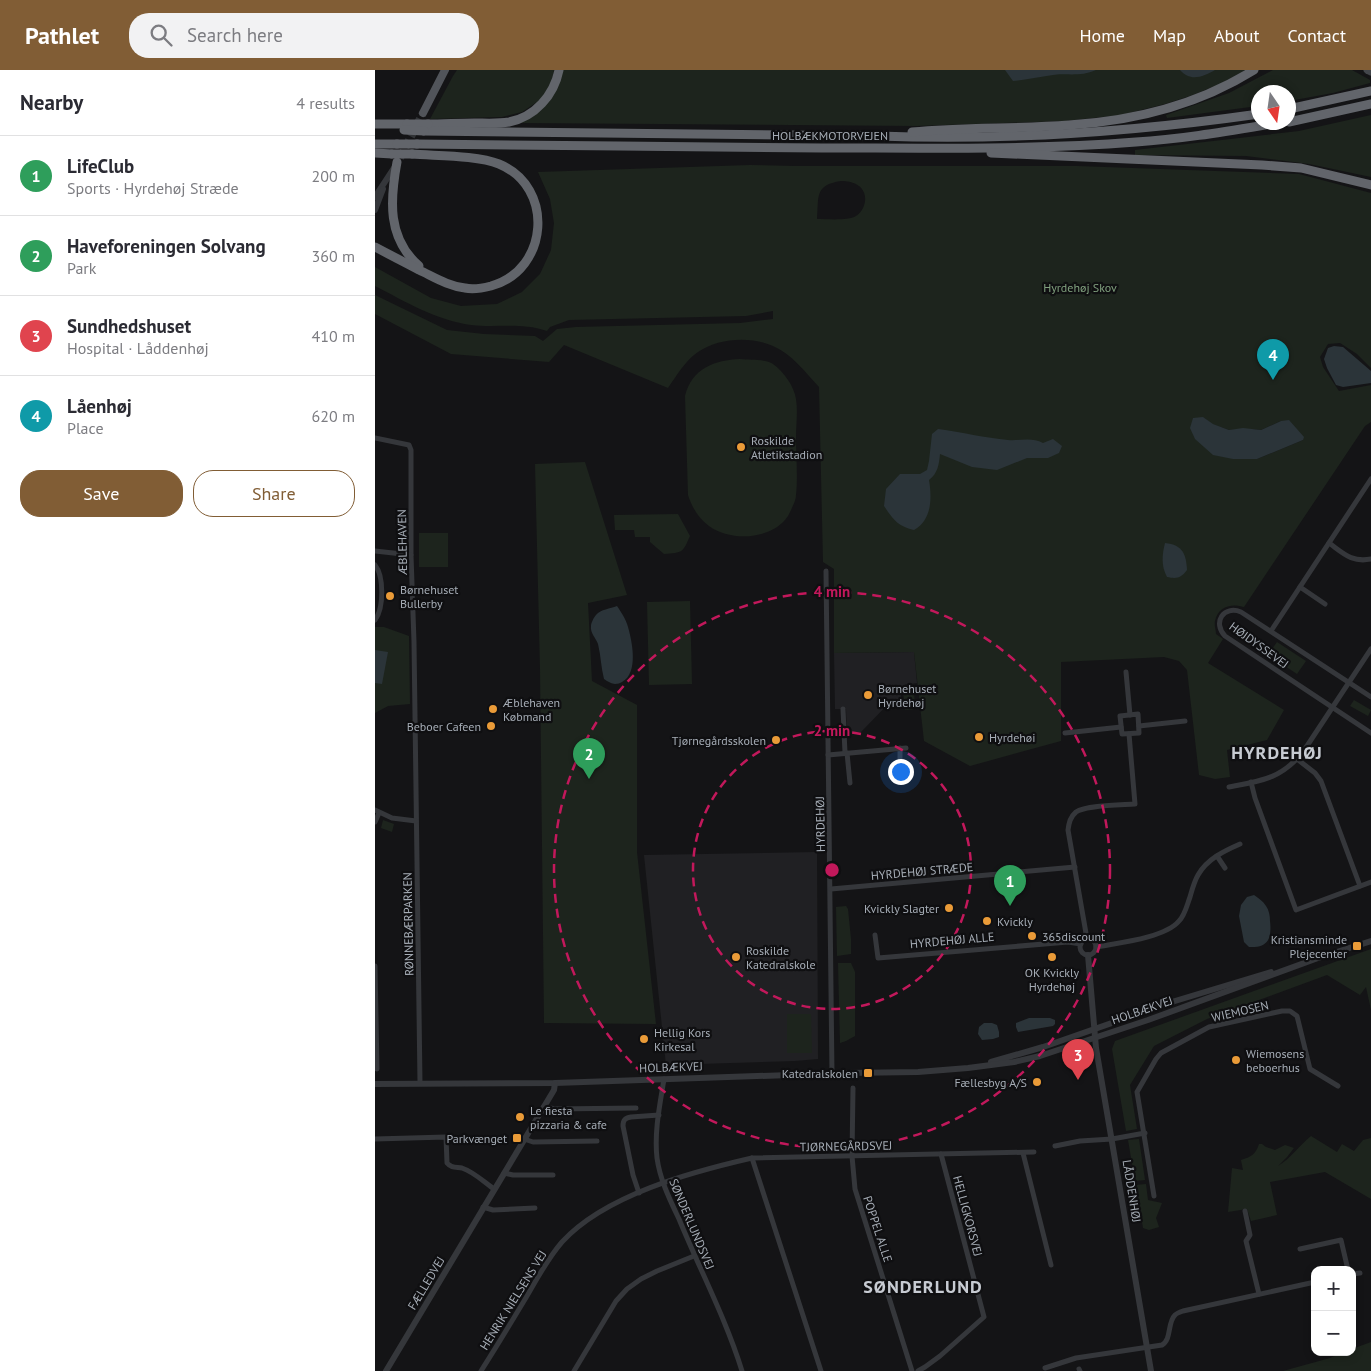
<!DOCTYPE html>
<html lang="en">
<head>
<meta charset="utf-8">
<style>
	body { margin:0; font-family:"PT Sans",sans-serif; background:#f2f2f3; color:#2b2b33 }
	.controls { position:absolute; right:15px; bottom:15px; display:grid; overflow:hidden; border-radius:10px; box-shadow:0 2px 8px #0003 }
	.controls button { width:45px; height:45px; display:grid; place-items:center; padding:0; border:0; border-bottom:1px solid #e1e1e2; background:#fff; color:#2b2b33; font:25px sans-serif }
	.compass { position:absolute; left:876px; top:15px; width:45px; height:45px; border-radius:50%; background:#fff; box-shadow:0 2px 8px #0003; rotate:167deg }
	.you { position:absolute; left:525px; top:701px; width:18px; height:18px; margin:-12px; border:4px solid #fff; border-radius:50%; background:#1a73e8; box-shadow:0 0 0 8px #1a73e833 }
	.badge { display:grid; place-items:center; width:32px; height:32px; border-radius:50%; background:#815d35; color:#fff; font-size:16px; font-weight:700 }
	.pin { position:absolute; translate:-50% -41px; filter:drop-shadow(0 1px 2px #0008) }
	.pin::after { content:''; position:absolute; top:26px; width:18px; height:15px; background:inherit; clip-path:polygon(0 0,100% 0,50% 100%) }
	.list { margin:0; padding:0; list-style:none }
	h2 { display:flex; justify-content:space-between; align-items:center; height:65px; margin:0; padding:0 20px; font-size:21px }
	h2 small { font-size:16px; font-weight:400; color:#7c7c81 }
	.list li { display:grid; grid-template-columns:32px 1fr auto; gap:15px; align-items:center; box-sizing:border-box; height:80px; padding:0 20px; border-top:1px solid #e1e1e2 }
	.list b { display:block; font-size:19px; white-space:nowrap }
	.list p { margin:0; font-size:16px; white-space:nowrap; color:#7c7c81 }
	.list em { font-size:16px; font-style:normal; color:#7c7c81 }
	.actions { display:flex; gap:10px; padding:15px 20px }
	.actions a { flex:1; padding:11px 0; border:1px solid #815d35; border-radius:20px; text-align:center; font-size:18px; color:#815d35 }
	.actions .main { background:#815d35; color:#fff }
	.icon { flex:none; width:28px; height:28px; fill:none; stroke:currentColor; stroke-width:2; stroke-linecap:round; stroke-linejoin:round }
	.map { position:relative; flex:none; width:996px; height:1301px; overflow:hidden }
	header { display:flex; align-items:center; gap:30px; box-sizing:border-box; height:70px; padding:0 25px; background:#815d35; color:#fff }
	header strong { font-size:24px }
	nav { display:flex; gap:28px; margin-inline-start:auto; font-size:18px }
	.search { width:350px; height:45px; background:#f2f2f3; display:flex; align-items:center; gap:12px; box-sizing:border-box; padding:0 18px; border-radius:20px; color:#7c7c81; font-size:19px }
	main { display:flex }
	aside { flex:1; background:#fff }
	.map>svg:first-child { display:block }
	.built { fill:#202023 }
	.green { fill:#1d241d; fill-rule:evenodd }
	.water { fill:#2b3439 }
	.lines { fill:none; stroke-linecap:round; stroke-linejoin:round }
	.primary-tunnel { stroke:#313336; stroke-width:8; stroke-dasharray:8 4; stroke-linecap:butt }
	.minor { stroke:#35373b; stroke-width:5 }
	.tertiary { stroke:#35373b; stroke-width:6 }
	.secondary { stroke:#43464b; stroke-width:7 }
	.primary { stroke:#51545a; stroke-width:8 }
	.motorway { stroke:#62656b; stroke-width:9 }
	.motorway-bridge { stroke:#62656b; stroke-width:9 }
	.ring { fill:none; stroke:#c2185b; stroke-width:2.5; stroke-dasharray:9 6 }
	.poi-dot { fill:#ea9b38; stroke:#0f0f11; stroke-width:2 }
	.labels { text-anchor:middle; dominant-baseline:central; stroke-width:4.5; stroke-linejoin:round; paint-order:stroke }
	.street-label { font-size:12px; fill:#a6adb6; stroke:#0f0f11 }
	.park-label { font-size:12px; fill:#80a07e; stroke:#0f0f11 }
	.poi-label { font-size:12px; fill:#a6adb6; stroke:#0f0f11; text-anchor:start }
	.district-label { font-size:18px; font-weight:bold; letter-spacing:1px; fill:#c7cbd2; stroke:#0f0f11 }
	.centre { fill:#c2185b; stroke:#0f0f11; stroke-width:2.5 }
	.ring-label { font-size:15px; text-anchor:middle; font-weight:bold; fill:#c2185b; stroke:#0f0f11; stroke-width:4.5; stroke-linejoin:round; paint-order:stroke }
</style>
</head>
<body>
<header>
<strong>Pathlet</strong>
<div class="search"><svg class="icon" aria-label="search" viewBox="0 0 24 24"><circle cx="10" cy="10" r="6"/><path d="M15 15l6 6"/></svg>Search here</div>
<nav><a>Home</a><a>Map</a><a>About</a><a>Contact</a></nav>
</header>
<main>
<aside>
<h2>Nearby<small>4 results</small></h2>
<ul class="list">
<li><span class="badge" style="background:#2e9e5b">1</span><div><b>LifeClub</b><p>Sports · Hyrdehøj Stræde</p></div><em>200 m</em></li>
<li><span class="badge" style="background:#2e9e5b">2</span><div><b>Haveforeningen Solvang</b><p>Park</p></div><em>360 m</em></li>
<li><span class="badge" style="background:#e0444e">3</span><div><b>Sundhedshuset</b><p>Hospital · Låddenhøj</p></div><em>410 m</em></li>
<li><span class="badge" style="background:#0f9aa8">4</span><div><b>Låenhøj</b><p>Place</p></div><em>620 m</em></li>
</ul>
<div class="actions"><a class="main">Save</a><a>Share</a></div>
</aside>
<div class="map">
<svg width="996" height="1301" viewBox="0 0 996 1301">
	<rect width="100%" height="100%" fill="#141416"/>
	<!-- built -->
	<g class="built">
		<path d="M 539,582 L 542,613 L 529,615 L 526,620 L 526,630 L 516,631 L 486,662 L 472,663 L 471,639 L 460,639 L 459,583 Z"/>
		<path d="M 442,782 L 443,989 L 420,991 L 291,995 L 269,785 Z"/>
	</g>
	<!-- green -->
	<g class="green">
		<path d="M 82,0 L 179,0 L 177,13 L 165,30 L 147,42 L 127,47 L 55,49 L 78,6 Z"/>
		<path d="M 187,0 L 871,0 L 845,14 L 815,26 L 790,34 L 746,45 L 690,51 L 541,56 L 143,53 L 165,40 Z"/>
		<path d="M 898,0 L 977,0 L 995,10 L 995,13 L 958,23 L 914,31 L 914,22 L 884,22 L 883,36 L 792,48 L 791,45 L 854,23 Z"/>
		<path d="M 996,45 L 996,107 L 934,94 L 871,86 L 760,85 L 760,80 L 924,61 Z"/>
		<path d="M 375,95 L 420,96 L 702,96 L 924,104 L 996,123 L 996,298 L 982,284 L 965,273 L 953,274 L 945,287 L 948,297 L 964,321 L 996,315 L 996,352 L 990,356 L 869,537 C 857,533 843,536 840,551 C 839,555 841,560 841,564 L 848,569 L 833,593 L 909,640 L 892,670 L 852,680 L 855,707 L 840,709 L 824,705 L 812,600 L 804,591 L 789,587 L 686,592 L 686,671 L 595,696 L 549,671 L 539,582 L 459,583 L 459,499 L 448,492 L 444,317 C 430,302 417,284 398,276 C 376,266 343,268 323,282 C 310,291 302,305 293,318 L 189,275 L 174,292 L 76,284 L 0,244 L 0,225 L 72,260 L 109,264 L 160,266 L 168,271 L 182,259 L 201,257 L 365,253 L 398,249 L 398,241 L 371,246 L 194,250 L 175,257 L 172,261 C 145,252 123,258 96,255 C 61,250 31,232 0,216 L 0,197 L 56,228 L 86,236 L 122,234 L 147,222 L 165,204 L 176,180 L 179,153 L 175,129 L 163,102 ZM 466,111 C 472,111 479,112 484,116 C 494,124 491,139 481,146 C 473,151 452,149 442,149 C 444,127 439,115 466,111 ZM 828,347 L 837,354 L 854,360 L 877,359 L 886,360 L 906,351 L 928,370 L 882,389 L 858,389 Z"/>
		<path d="M 365,289 C 375,290 391,289 398,294 C 409,302 419,316 421,329 C 423,341 421,355 421,367 C 421,385 423,407 421,425 C 421,431 416,440 413,446 C 397,470 356,472 334,456 C 323,448 317,437 313,425 L 310,326 C 317,298 340,290 365,289 Z"/>
		<path d="M 210,392 L 252,525 L 213,533 L 217,611 L 262,635 L 262,782 L 281,954 L 169,953 L 165,599 L 160,394 Z"/>
		<path d="M 303,444 L 315,466 C 308,482 308,483 289,484 L 275,472 L 275,467 L 260,467 L 259,460 L 240,460 L 239,445 Z"/>
		<rect x="44" y="463" width="29" height="34"/>
		<path d="M 315,531 L 317,614 L 274,615 L 272,532 Z"/>
		<path d="M 0,557 L 9,557 L 34,566 L 35,634 L 13,636 L 0,643 Z"/>
		<path d="M 902,572 L 931,591 L 922,604 L 893,585 Z"/>
		<path d="M 539,620 L 540,639 L 530,640 L 528,621 Z"/>
		<path d="M 979,630 L 996,640 L 993,646 L 975,636 Z"/>
		<path d="M 8,750 L 19,754 L 17,762 L 6,758 Z"/>
		<path d="M 471,836 L 473,839 L 476,869 L 476,884 L 462,886 L 461,837 Z"/>
		<path d="M 996,879 L 996,940 L 991,917 L 985,925 L 952,905 L 832,949 L 779,976 L 755,1015 L 762,1059 L 751,1061 L 737,979 L 740,971 Z"/>
		<path d="M 463,893 L 476,893 L 480,902 L 480,966 L 471,971 L 465,973 Z"/>
		<path d="M 412,944 L 436,944 L 437,983 L 412,983 Z"/>
		<path d="M 936,1066 L 962,1082 L 967,1074 L 979,1081 L 988,1070 L 996,1068 L 996,1129 L 950,1102 L 895,1112 L 902,1145 L 876,1151 L 872,1139 L 853,1142 L 857,1098 L 868,1100 L 866,1090 C 876,1087 881,1084 884,1074 L 887,1074 L 891,1077 L 900,1080 L 910,1075 L 919,1078 L 912,1087 L 903,1096 C 915,1089 925,1075 936,1066 Z"/>
		<path d="M 764,1069 L 770,1110 L 760,1111 L 753,1070 Z"/>
		<path d="M 771,1114 L 773,1130 L 787,1133 L 781,1148 L 784,1157 L 774,1160 L 768,1158 L 761,1115 Z"/>
		<path d="M 996,1272 L 996,1301 L 908,1301 L 955,1288 L 969,1282 L 977,1282 L 977,1279 Z"/>
	</g>
	<!-- water -->
	<g class="water">
		<path d="M 630,0 L 721,0 C 706,7 693,3 678,5 C 664,7 651,10 638,11 Z"/>
		<path d="M 805,0 L 840,0 C 828,7 815,12 805,0 Z"/>
		<path d="M 959,276 L 968,277 L 996,301 L 996,313 L 968,317 L 961,315 L 952,298 L 949,289 L 953,278 Z"/>
		<path d="M 828,347 L 838,354 L 854,360 L 868,358 L 886,360 L 906,351 L 914,350 L 929,367 L 928,370 L 882,389 L 858,389 L 838,385 L 820,369 L 815,358 L 818,348 Z"/>
		<path d="M 563,359 C 587,362 610,368 633,370 C 645,371 657,367 668,373 L 678,369 L 687,376 L 684,383 L 673,388 L 652,388 L 622,400 L 597,397 L 565,384 C 564,394 563,403 554,410 C 557,428 557,450 539,460 C 522,456 518,449 509,436 L 511,419 L 525,404 L 545,404 L 552,400 L 554,391 L 557,364 Z"/>
		<path d="M 790,473 C 808,475 811,484 812,500 C 806,508 802,509 792,507 C 786,496 787,485 790,473 Z"/>
		<path d="M 242,536 C 246,542 251,549 253,557 C 257,571 264,603 247,612 C 245,613 243,614 240,614 C 237,614 232,611 229,609 C 226,598 226,586 223,574 C 221,568 215,563 216,556 C 216,553 219,547 221,545 C 226,539 235,539 242,536 Z"/>
		<path d="M 0,580 L 13,582 L 7,614 L 0,613 Z"/>
		<path d="M 879,825 C 883,828 888,831 891,836 C 894,840 895,846 895,851 C 897,869 893,878 874,877 L 869,872 L 864,846 L 866,835 L 872,827 Z"/>
		<path d="M 654,948 L 675,948 L 680,950 L 680,954 L 678,956 L 643,962 L 641,957 L 641,953 Z"/>
		<path d="M 609,953 L 617,953 L 622,955 L 624,962 L 624,967 L 618,969 L 607,970 L 603,964 L 604,957 Z"/>
	</g>
	<g class="lines">
		<!-- primary-tunnel -->
		<path class="primary-tunnel" d="M 25,88 L 48,43"/>
		<!-- minor -->
		<g class="minor">
			<path d="M 0,368 L 34,375 L 36,380 L 36,485 L 39,572 L 45,1013"/>
			<path d="M 954,473 C 968,483 977,493 996,489"/>
			<path d="M 0,481 L 36,485"/>
			<path d="M 0,495 C 9,506 9,538 0,550"/>
			<path d="M 451,501 L 457,1004"/>
			<path d="M 925,517 L 950,534"/>
			<path d="M 896,561 L 996,409"/>
			<path d="M 751,602 L 755,645"/>
			<path d="M 996,627 L 866,542 C 849,535 837,552 850,566 L 996,663"/>
			<path d="M 468,639 L 470,683"/>
			<path d="M 763,644 L 764,663 L 747,664 L 745,646 Z"/>
			<path d="M 764,656 L 810,651"/>
			<path d="M 690,663 L 746,657"/>
			<path d="M 525,678 L 525,688"/>
			<path d="M 472,683 L 475,713"/>
			<path d="M 453,685 L 531,678"/>
			<path d="M 922,689 L 940,703 L 946,711 L 985,816"/>
			<path d="M 876,712 L 880,728 L 921,840 L 996,812"/>
			<path d="M 854,717 C 886,711 906,709 928,682 L 996,579"/>
			<path d="M 0,740 L 17,748 L 41,751"/>
			<path d="M 0,752 L 4,743"/>
			<path d="M 842,786 L 850,798"/>
			<path d="M 456,819 L 700,797"/>
			<path d="M 500,865 L 503,888 L 693,872 L 706,874"/>
			<path d="M 712,869 L 693,760 C 694,753 695,747 701,742 C 711,735 746,735 760,734 L 754,664"/>
			<circle cx="713" cy="877" r="8"/>
			<path d="M 721,877 C 742,873 790,868 804,851 C 810,845 812,835 815,827 C 817,820 819,812 823,805 C 832,789 849,781 865,774"/>
			<path d="M 0,896 L 2,999"/>
			<path d="M 289,1009 C 285,1034 279,1062 282,1088 C 285,1110 295,1130 304,1149 C 325,1200 351,1249 367,1301"/>
			<path d="M 478,1018 L 477,1086 L 480,1119 L 537,1301"/>
			<path d="M 169,1036 L 179,1039 L 261,1038"/>
			<path d="M 0,1069 L 71,1067 L 72,1093 C 76,1098 81,1097 87,1098 C 99,1102 109,1112 119,1119"/>
			<path d="M 149,1069 L 158,1072 L 222,1071"/>
			<path d="M 680,1076 L 705,1071 L 737,1069 L 770,1063"/>
			<path d="M 648,1083 L 676,1195"/>
			<path d="M 377,1088 L 446,1301"/>
			<path d="M 129,1103 L 138,1105 L 178,1105"/>
			<path d="M 264,1123 L 258,1105 L 248,1056 C 248,1050 250,1048 256,1047 L 284,1045"/>
			<path d="M 779,1126 L 762,1022 L 781,989 L 786,983 L 834,957 L 907,941 L 915,941 L 922,946 L 935,999 L 963,1016"/>
			<path d="M 108,1137 L 118,1140 L 160,1138"/>
			<path d="M 870,1141 L 875,1165 L 871,1171 L 884,1224"/>
			<path d="M 925,1179 L 966,1170 L 973,1200"/>
			<path d="M 977,1204 L 985,1203"/>
			<path d="M 670,1298 L 701,1288 L 787,1275 C 797,1269 792,1253 800,1245 C 802,1243 805,1242 808,1241 L 940,1212"/>
			<path d="M 704,1299 L 705,1301"/>
			<path d="M 106,1301 C 122,1276 137,1251 152,1226 C 163,1207 173,1188 187,1172 C 230,1125 316,1102 377,1088 L 659,1082"/>
			<path d="M 199,1301 L 241,1231 L 252,1219 L 266,1209 L 282,1201 L 319,1186"/>
			<path d="M 543,1301 L 550,1297 L 565,1286 L 609,1247 L 566,1084"/>
		</g>
		<!-- tertiary -->
		<g class="tertiary">
			<path d="M 0,127 L 19,98"/>
			<path d="M 0,140 L 8,119"/>
			<path d="M 713,885 L 721,978 L 776,1301"/>
			<path d="M 616,992 L 668,977 L 800,931 L 896,902"/>
			<path d="M 0,1014 L 180,1013 L 471,1003 L 543,1002 L 593,998 L 639,992 L 665,986 L 773,950 L 943,888 L 996,871"/>
			<path d="M 11,1301 L 179,1020 L 180,1013"/>
		</g>
		<!-- secondary -->
		<path class="secondary" d="M 992,0 L 996,2"/>
		<!-- primary -->
		<path class="primary" d="M 48,43 L 70,0"/>
		<!-- motorway -->
		<g class="motorway">
			<path d="M 914,39 L 996,21"/>
			<path d="M 914,52 L 996,34"/>
			<path d="M 0,54 L 32,54"/>
			<path d="M 53,54 C 68,54 84,53 99,53 C 110,53 122,54 134,52 C 160,47 179,25 184,0"/>
			<path d="M 49,61 L 503,66 C 630,71 757,62 884,44"/>
			<path d="M 537,62 C 589,57 641,59 694,55 C 758,51 823,35 879,0"/>
			<path d="M 0,74 L 22,74"/>
			<path d="M 42,74 C 177,75 312,77 447,78 C 552,78 657,80 761,72 C 810,69 859,60 908,52"/>
			<path d="M 0,83 L 17,84"/>
			<path d="M 616,83 L 887,95 L 926,98 L 996,115"/>
			<path d="M 22,92 C 15,130 12,168 44,196"/>
			<path d="M 0,177 C 15,185 29,192 44,200 C 59,207 73,216 90,218 C 99,220 108,218 116,216 C 174,200 180,117 124,94 C 102,85 61,86 37,84"/>
		</g>
		<!-- motorway-bridge -->
		<g class="motorway-bridge">
			<path d="M 32,54 L 53,54"/>
			<path d="M 29,60 L 49,61"/>
			<path d="M 22,74 L 42,74"/>
			<path d="M 17,84 L 37,84"/>
		</g>
	</g>
	<!-- distance rings -->
	<g class="ring">
		<circle cx="457" cy="800" r="139"/>
		<circle cx="457" cy="800" r="278"/>
	</g>
	<!-- markers -->
	<g class="poi-dot">
		<circle cx="366" cy="377" r="5"/>
		<circle cx="15" cy="526" r="5"/>
		<circle cx="493" cy="625" r="5"/>
		<circle cx="118" cy="639" r="5"/>
		<circle cx="116" cy="656" r="5"/>
		<circle cx="604" cy="667" r="5"/>
		<circle cx="401" cy="670" r="5"/>
		<circle cx="574" cy="838" r="5"/>
		<circle cx="612" cy="851" r="5"/>
		<circle cx="657" cy="866" r="5"/>
		<rect x="977" y="871" width="10" height="10" rx="2.5"/>
		<circle cx="361" cy="887" r="5"/>
		<circle cx="677" cy="887" r="5"/>
		<circle cx="269" cy="969" r="5"/>
		<circle cx="861" cy="990" r="5"/>
		<rect x="488" y="998" width="10" height="10" rx="2.5"/>
		<circle cx="662" cy="1012" r="5"/>
		<circle cx="145" cy="1047" r="5"/>
		<rect x="137" y="1063" width="10" height="10" rx="2.5"/>
	</g>
	<g class="labels">
		<!-- street labels -->
		<g class="street-label">
			<text x="455" y="65">HOLBÆKMOTORVEJEN</text>
			<text transform="translate(27 472) rotate(-91)">ÆBLEHAVEN</text>
			<text transform="translate(884 575) rotate(36)">HØJDYSSEVEJ</text>
			<text transform="translate(445 754) rotate(-91)">HYRDEHØJ</text>
			<text transform="translate(547 801) rotate(-5)">HYRDEHØJ STRÆDE</text>
			<text transform="translate(33 854) rotate(-91)">RØNNEBÆRPARKEN</text>
			<text transform="translate(577 870) rotate(-5)">HYRDEHØJ ALLE</text>
			<text transform="translate(767 940) rotate(-19)">HOLBÆKVEJ</text>
			<text transform="translate(865 941) rotate(-13)">WIEMOSEN</text>
			<text transform="translate(296 997) rotate(-2)">HOLBÆKVEJ</text>
			<text transform="translate(471 1076) rotate(-1)">TJØRNEGÅRDSVEJ</text>
			<text transform="translate(757 1121) rotate(81)">LÅDDENHØJ</text>
			<text transform="translate(593 1146) rotate(75)">HELLIGKORSVEJ</text>
			<text transform="translate(317 1154) rotate(67)">SØNDERLUNDSVEJ</text>
			<text transform="translate(503 1159) rotate(72)">POPPEL ALLE</text>
			<text transform="translate(51 1213) rotate(-59)">FÆLLEDVEJ</text>
			<text transform="translate(138 1230) rotate(-58)">HENRIK NIELSENS VEJ</text>
		</g>
		<!-- park labels -->
		<g class="park-label">
			<text x="705" y="217">Hyrdehøj Skov</text>
		</g>
		<!-- poi labels -->
		<g class="poi-label">
			<text x="376" y="370">Roskilde<tspan x="376" dy="14">Atletikstadion</tspan></text>
			<text x="25" y="519">Børnehuset<tspan x="25" dy="14">Bullerby</tspan></text>
			<text x="503" y="618">Børnehuset<tspan x="503" dy="14">Hyrdehøj</tspan></text>
			<text x="128" y="632">Æblehaven<tspan x="128" dy="14">Købmand</tspan></text>
			<text x="106" y="656" text-anchor="end">Beboer Cafeen</text>
			<text x="614" y="667">Hyrdehøi</text>
			<text x="391" y="670" text-anchor="end">Tjørnegårdsskolen</text>
			<text x="564" y="838" text-anchor="end">Kvickly Slagter</text>
			<text x="622" y="851">Kvickly</text>
			<text x="667" y="866">365discount</text>
			<text x="972" y="869" text-anchor="end">Kristiansminde<tspan x="972" dy="14">Plejecenter</tspan></text>
			<text x="371" y="880">Roskilde<tspan x="371" dy="14">Katedralskole</tspan></text>
			<text x="677" y="902" text-anchor="middle">OK Kvickly<tspan x="677" dy="14">Hyrdehøj</tspan></text>
			<text x="279" y="962">Hellig Kors<tspan x="279" dy="14">Kirkesal</tspan></text>
			<text x="871" y="983">Wiemosens<tspan x="871" dy="14">beboerhus</tspan></text>
			<text x="483" y="1003" text-anchor="end">Katedralskolen</text>
			<text x="652" y="1012" text-anchor="end">Fællesbyg A/S</text>
			<text x="155" y="1040">Le fiesta<tspan x="155" dy="14">pizzaria &amp; cafe</tspan></text>
			<text x="132" y="1068" text-anchor="end">Parkvænget</text>
		</g>
		<!-- district labels -->
		<g class="district-label">
			<text x="902" y="682">HYRDEHØJ</text>
			<text x="548" y="1216">SØNDERLUND</text>
		</g>
	</g>
	<circle cx="457" cy="800" r="8" class="centre"/>
	<g class="ring-label">
		<text x="457" y="527">4 min</text>
		<text x="457" y="666">2 min</text>
	</g>
</svg>
<div class="controls">
<button>+</button>
<button>−</button>
</div>
<svg class="compass" viewBox="-18 -18 36 36"><path d="M0-13l5 13h-10z" fill="#e53935"/><path d="M0 13l5-13h-10z" fill="#7c7c81"/></svg>
<div class="you"></div>
<div class="pin badge" style="left:635px;top:836px;background:#2e9e5b">1</div>
<div class="pin badge" style="left:214px;top:709px;background:#2e9e5b">2</div>
<div class="pin badge" style="left:703px;top:1010px;background:#e0444e">3</div>
<div class="pin badge" style="left:898px;top:310px;background:#0f9aa8">4</div>
</div>
</main>
</body>
</html>
